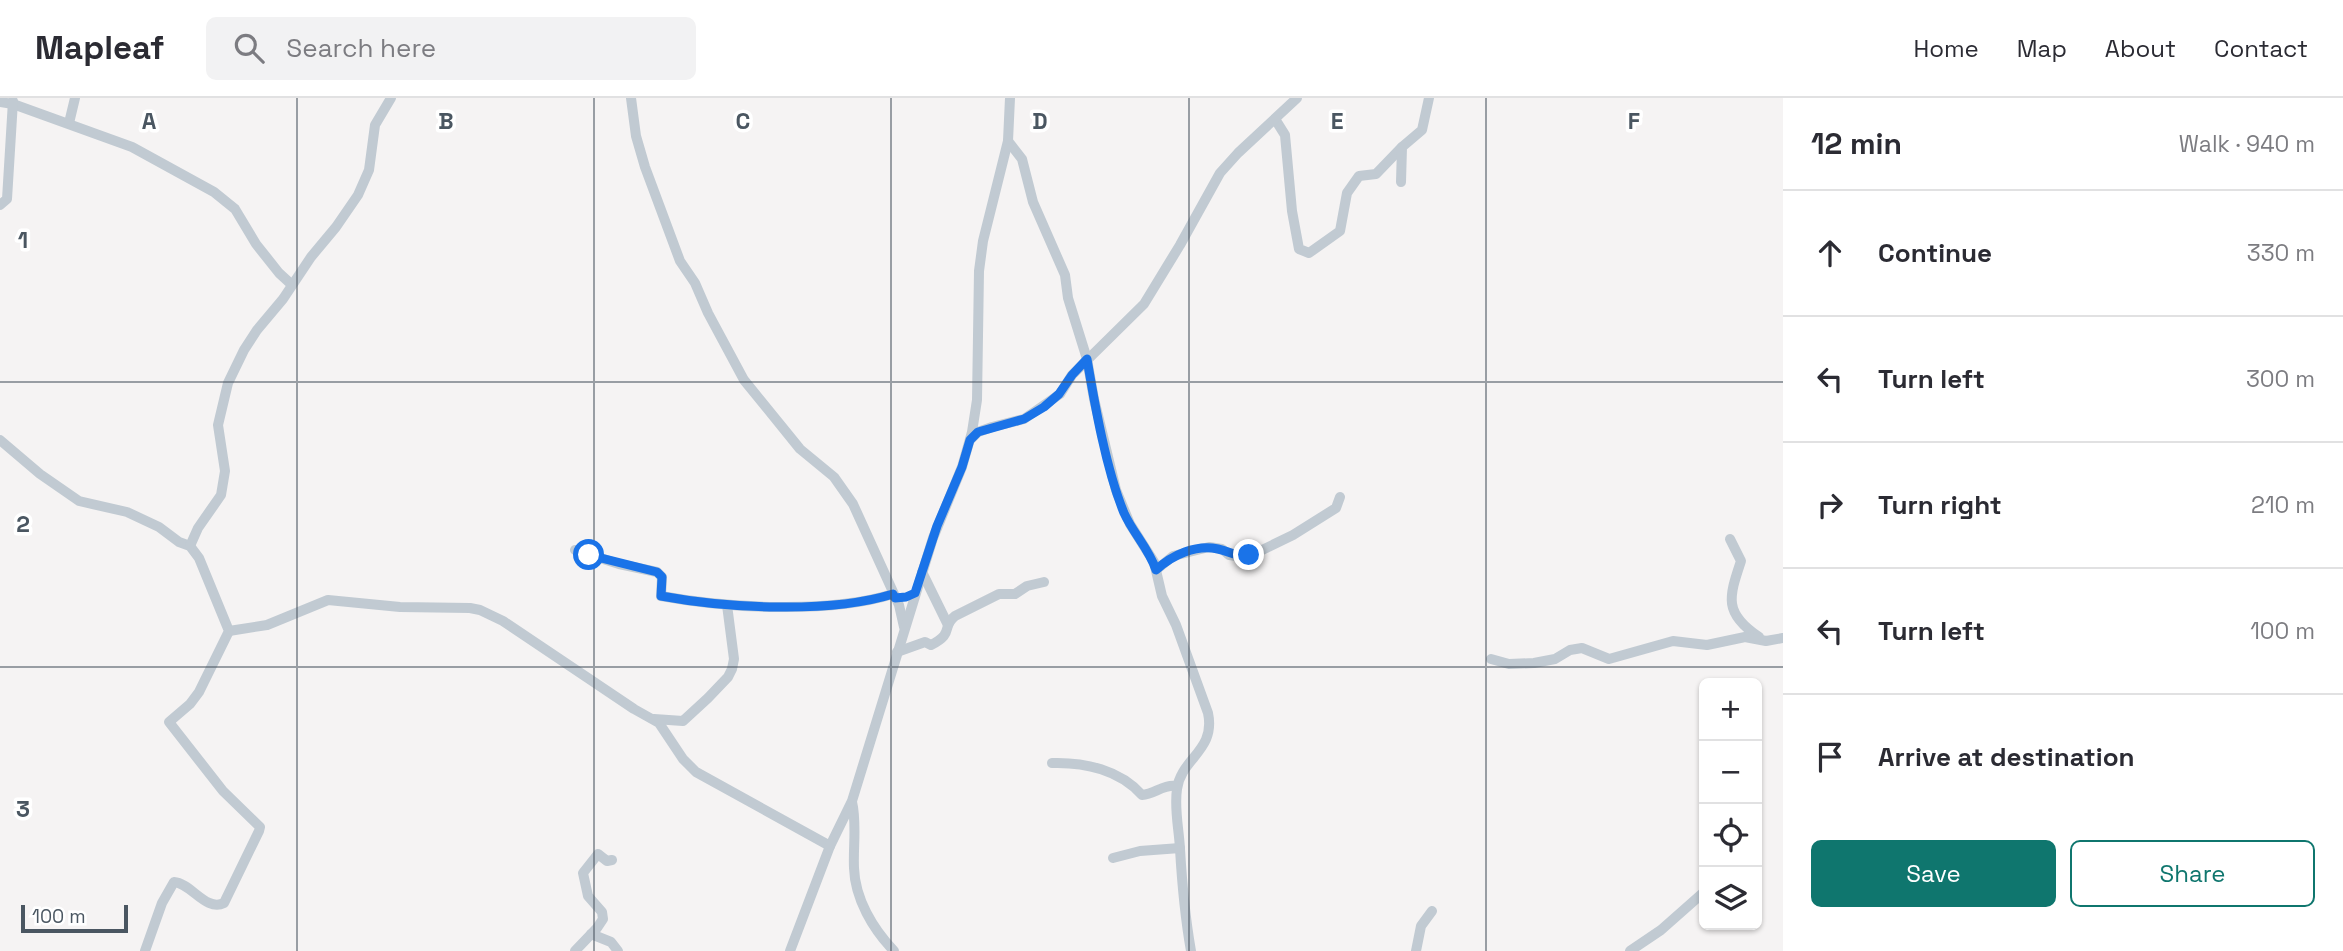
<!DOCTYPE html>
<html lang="en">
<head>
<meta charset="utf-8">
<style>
	body { margin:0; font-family:"Space Grotesk",sans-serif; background:#f2f2f3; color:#2b2b33 }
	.controls { position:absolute; right:21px; bottom:21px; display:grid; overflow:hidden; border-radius:10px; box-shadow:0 2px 5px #0004 }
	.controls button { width:63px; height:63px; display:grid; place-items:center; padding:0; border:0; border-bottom:2px solid #e1e1e2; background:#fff; color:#2b2b33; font:35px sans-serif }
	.scale { position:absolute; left:21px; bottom:18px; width:107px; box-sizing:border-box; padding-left:7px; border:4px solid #4a5661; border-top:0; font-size:19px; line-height:24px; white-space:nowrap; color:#4a5661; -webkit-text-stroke:5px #fff; paint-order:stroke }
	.stop { position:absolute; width:21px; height:21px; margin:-16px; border:5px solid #1a73e8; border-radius:50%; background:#fff }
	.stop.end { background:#1a73e8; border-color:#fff; box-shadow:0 2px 7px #0008 }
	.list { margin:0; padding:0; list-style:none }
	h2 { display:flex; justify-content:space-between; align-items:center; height:91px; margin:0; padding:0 28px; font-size:30px }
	h2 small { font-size:23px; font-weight:400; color:#7c7c81 }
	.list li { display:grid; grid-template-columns:46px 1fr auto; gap:21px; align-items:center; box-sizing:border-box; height:126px; padding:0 28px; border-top:2px solid #e1e1e2 }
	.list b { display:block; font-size:26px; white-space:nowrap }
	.list em { font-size:23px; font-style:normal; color:#7c7c81 }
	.actions { display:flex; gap:14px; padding:21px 28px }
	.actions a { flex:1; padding:16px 0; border:2px solid #0f766e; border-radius:10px; text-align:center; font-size:24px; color:#0f766e }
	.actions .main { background:#0f766e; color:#fff }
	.icon { flex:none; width:38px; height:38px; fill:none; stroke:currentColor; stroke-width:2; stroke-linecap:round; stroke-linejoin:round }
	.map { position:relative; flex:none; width:1783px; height:853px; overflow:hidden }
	header { display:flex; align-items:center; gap:42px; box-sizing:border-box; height:98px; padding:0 35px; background:#fff; border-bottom:2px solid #e1e1e2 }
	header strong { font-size:33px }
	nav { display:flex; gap:38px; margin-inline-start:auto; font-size:24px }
	.search { width:490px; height:63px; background:#f2f2f3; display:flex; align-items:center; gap:18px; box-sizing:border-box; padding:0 24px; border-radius:10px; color:#7c7c81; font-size:26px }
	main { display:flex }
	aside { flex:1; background:#fff }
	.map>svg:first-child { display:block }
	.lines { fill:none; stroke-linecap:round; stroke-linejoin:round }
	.minor { stroke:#c1cad2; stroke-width:10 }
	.route { stroke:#1a73e8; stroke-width:9 }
	.grid { fill:none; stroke:#4a5661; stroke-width:2; stroke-opacity:0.55 }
	.grid-label { font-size:23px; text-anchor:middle; font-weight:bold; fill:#4a5661; stroke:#fff; stroke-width:7; stroke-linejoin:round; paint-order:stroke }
</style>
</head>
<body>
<header>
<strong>Mapleaf</strong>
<div class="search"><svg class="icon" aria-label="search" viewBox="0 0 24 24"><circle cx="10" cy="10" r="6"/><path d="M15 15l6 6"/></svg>Search here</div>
<nav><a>Home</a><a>Map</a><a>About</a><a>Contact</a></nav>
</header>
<main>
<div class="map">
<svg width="1783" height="853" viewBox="0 0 1783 853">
	<rect width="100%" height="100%" fill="#f5f3f3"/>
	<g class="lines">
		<!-- minor -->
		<g class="minor">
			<path d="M 631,0 L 636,38 L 645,69 L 680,163 L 695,185 L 708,215 L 744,282 L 800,351 L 834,379 L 853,406 L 899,507 L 904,529"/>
			<path d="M 0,4 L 13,6 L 132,49 L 214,94 L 235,111 L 256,146 L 279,175 L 291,186"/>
			<path d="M 1275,21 L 1285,37 L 1292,113 L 1299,151 L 1309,155 L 1340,133 L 1347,95 L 1359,78 L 1376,76 L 1402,49"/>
			<path d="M 69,25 L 75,0"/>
			<path d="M 1008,43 L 1022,61 L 1033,104 L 1065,177 L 1068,200 L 1087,261 L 1094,301 L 1116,392 L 1130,426 L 1154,464 L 1162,498 L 1176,527 L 1208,615 C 1216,653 1181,660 1177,691 C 1174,711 1179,731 1180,751 C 1182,785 1185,819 1191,853"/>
			<path d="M 1401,84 L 1402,49 L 1422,32 L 1429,0"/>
			<path d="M 0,107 L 7,101 L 13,3"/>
			<path d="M 0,342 L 40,376 L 79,403 L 127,414 L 159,429 L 179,444 L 190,448 L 199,460 L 229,533 L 199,594 L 190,606 L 169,624 L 223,693 L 260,729 L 259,733 L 224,805 C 206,814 191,785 174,784 L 162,805 L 145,853"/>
			<path d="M 970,342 L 978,334 L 992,329 L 1024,321 L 1060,296 L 1072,277 L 1144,206 L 1180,147 L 1220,75 L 1238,55 L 1297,0"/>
			<path d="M 1730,441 L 1741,463 C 1729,499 1723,515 1759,539"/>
			<path d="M 190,448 L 198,430 L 221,397 L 225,373 L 218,327 L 228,285 L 244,252 L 257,232 L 283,201 L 311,159 L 336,129 L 358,97 L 369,72 L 375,27 L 391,0"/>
			<path d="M 575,452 L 619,466 L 657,474 L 662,479 L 661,498 C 726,510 829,516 893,496"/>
			<path d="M 1156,472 L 1173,458 L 1209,449 L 1222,451 L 1229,457 L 1236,458 L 1258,454 L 1293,437 L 1336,410 L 1340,399"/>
			<path d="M 922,474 L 948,527"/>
			<path d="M 229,533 L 267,527 L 328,502 L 400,509 L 470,510 L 480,512 L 503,523 L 634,611 L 659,625 L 683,661 L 696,674 L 830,748"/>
			<path d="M 897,554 L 925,544 L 931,547 C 955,535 941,529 955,518 L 999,496 L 1015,496 L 1027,488 L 1044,484"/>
			<path d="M 1491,561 L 1509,566 L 1534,565 L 1555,561 L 1570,552 L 1582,550 L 1609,561 L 1673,543 L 1707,547 L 1745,539 L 1766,543 L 1783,540"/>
			<path d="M 654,621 L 683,623 L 708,600 L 728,579 L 732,571 L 734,561 L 727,507"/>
			<path d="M 1052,665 C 1085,664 1120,672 1142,697 C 1155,696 1163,686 1177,688"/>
			<path d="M 852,704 C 857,725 853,748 854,770 C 855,801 873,831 894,853"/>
			<path d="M 1113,760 L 1140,753 L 1180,750"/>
			<path d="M 591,836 L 611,844 L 618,853"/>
			<path d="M 575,853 L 597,830 L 603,821 L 602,814 L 588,798 L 583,775 L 598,756 L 607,763 L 612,762"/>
			<path d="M 790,853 L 830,748 L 852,703 L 933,440 L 962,369 L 972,334 L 977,302 L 979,173 L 983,143 L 1008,43 L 1010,0"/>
			<path d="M 1416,853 L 1421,828 L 1432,813"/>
			<path d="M 1630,853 L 1661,832 L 1704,794"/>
		</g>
	</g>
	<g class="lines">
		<!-- route -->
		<path class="route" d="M 589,457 L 657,474 L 662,479 L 661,498 C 726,510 829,516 893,496 L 895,500 L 906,499 L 915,495 L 937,428 L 962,369 L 970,342 L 978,334 L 1024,321 L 1044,309 L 1059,296 L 1072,277 L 1087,261 C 1095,308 1106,371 1124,415 C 1133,435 1149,451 1156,472 C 1172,457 1196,446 1218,451 C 1232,454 1231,458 1249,457"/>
	</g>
	<!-- grid -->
	<path class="grid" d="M 297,0 L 297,853M 594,0 L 594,853M 891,0 L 891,853M 1189,0 L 1189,853M 1486,0 L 1486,853M 0,284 L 1783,284M 0,569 L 1783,569"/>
	<g class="grid-label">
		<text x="149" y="31">A</text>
		<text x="446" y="31">B</text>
		<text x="743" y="31">C</text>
		<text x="1040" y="31">D</text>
		<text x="1337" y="31">E</text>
		<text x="1634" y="31">F</text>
		<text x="23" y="150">1</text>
		<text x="23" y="434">2</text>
		<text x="23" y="719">3</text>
	</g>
</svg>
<div class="controls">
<button>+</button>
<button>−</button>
<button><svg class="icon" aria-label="locate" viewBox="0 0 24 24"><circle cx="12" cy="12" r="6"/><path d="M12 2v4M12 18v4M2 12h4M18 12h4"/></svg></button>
<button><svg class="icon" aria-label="layers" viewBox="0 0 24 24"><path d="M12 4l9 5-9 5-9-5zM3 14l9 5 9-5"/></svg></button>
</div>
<div class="scale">100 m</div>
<div class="stop" style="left:589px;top:457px"></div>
<div class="stop end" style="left:1249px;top:457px"></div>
</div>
<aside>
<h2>12 min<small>Walk · 940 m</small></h2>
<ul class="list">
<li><svg class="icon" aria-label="ahead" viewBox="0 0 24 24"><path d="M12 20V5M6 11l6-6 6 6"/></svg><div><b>Continue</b></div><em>330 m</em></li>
<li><svg class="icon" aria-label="left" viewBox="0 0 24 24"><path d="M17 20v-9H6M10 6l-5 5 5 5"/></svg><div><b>Turn left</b></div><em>300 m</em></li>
<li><svg class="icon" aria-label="right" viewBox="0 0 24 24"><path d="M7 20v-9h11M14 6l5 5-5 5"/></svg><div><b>Turn right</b></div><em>210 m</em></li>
<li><svg class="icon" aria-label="left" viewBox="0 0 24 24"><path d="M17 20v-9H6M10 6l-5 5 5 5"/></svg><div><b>Turn left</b></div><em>100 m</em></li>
<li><svg class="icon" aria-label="arrive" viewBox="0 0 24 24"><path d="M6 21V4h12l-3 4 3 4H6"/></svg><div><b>Arrive at destination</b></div></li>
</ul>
<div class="actions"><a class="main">Save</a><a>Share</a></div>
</aside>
</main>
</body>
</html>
